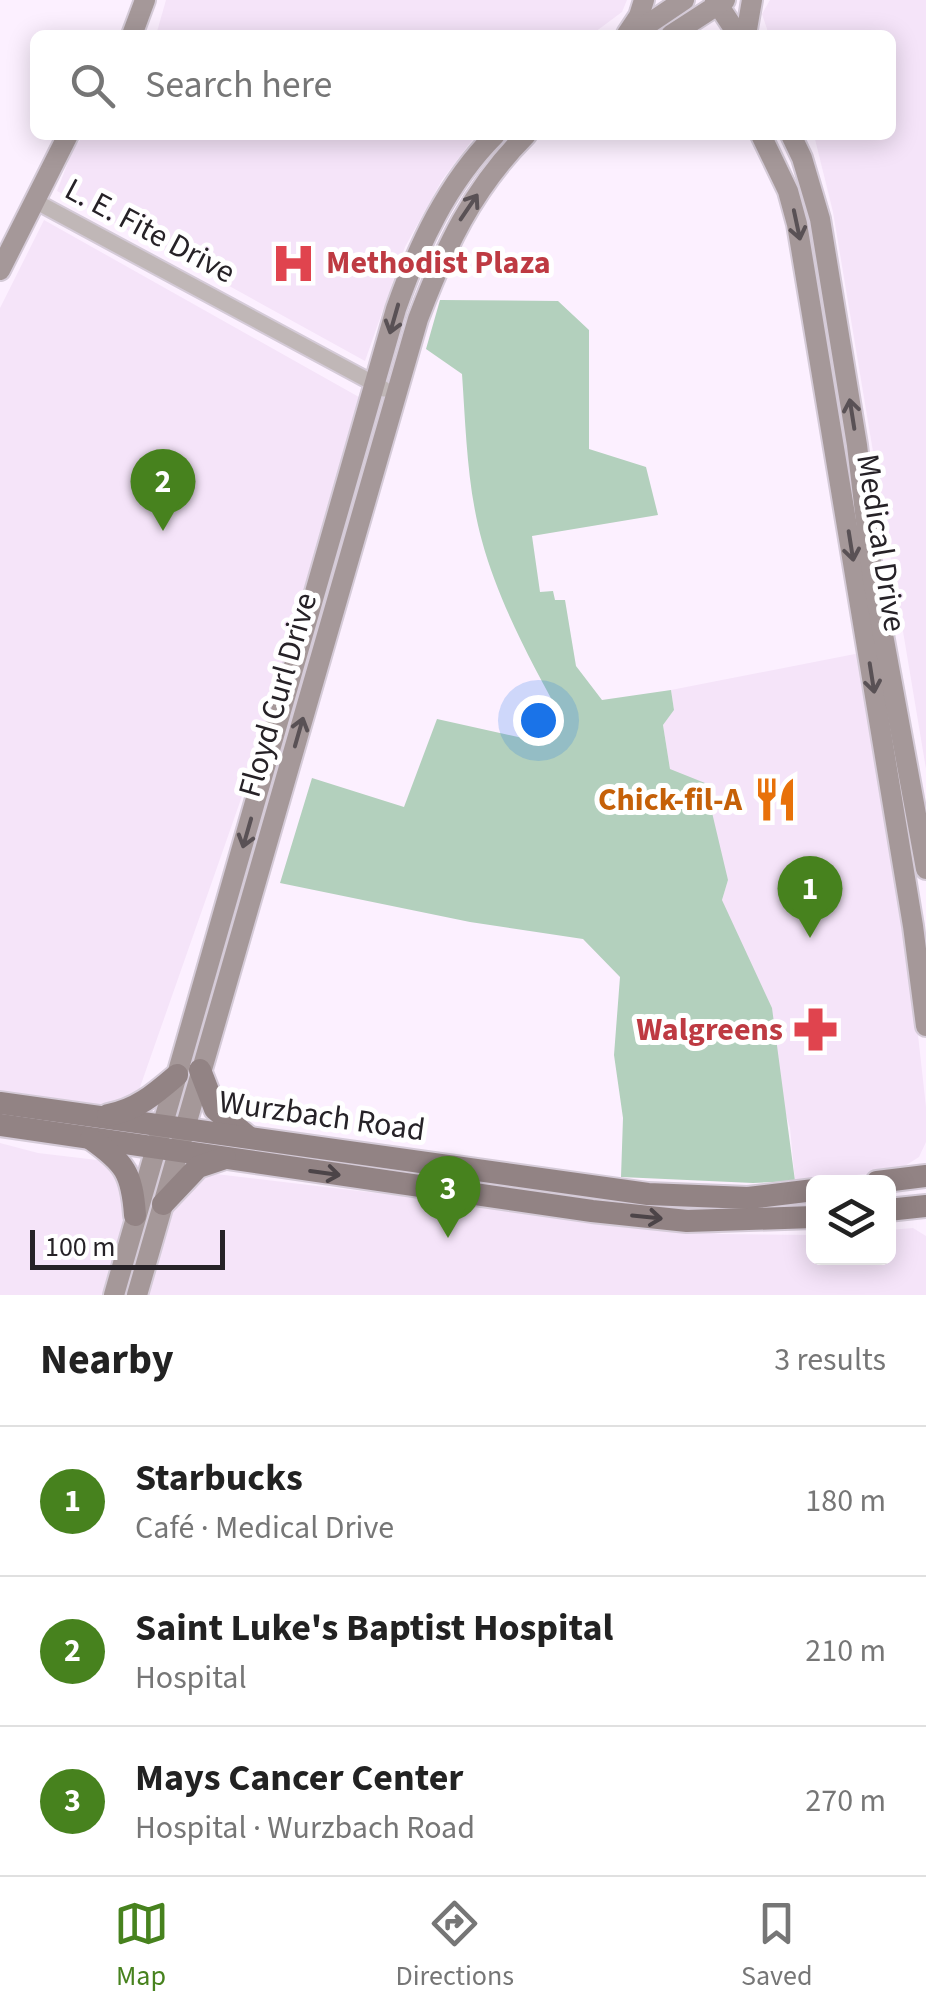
<!DOCTYPE html>
<html lang="en">
<head>
<meta charset="utf-8">
<style>
	body { margin:0; font-family:"Source Sans 3",sans-serif; background:#f2f2f2; color:#222 }
	.controls { position:absolute; right:30px; bottom:30px; display:grid; overflow:hidden; border-radius:15px; box-shadow:0 5px 25px #0003 }
	.controls button { width:90px; height:90px; display:grid; place-items:center; padding:0; border:0; border-bottom:2px solid #e0e0e0; background:#fff; color:#222; font:50px sans-serif }
	.scale { position:absolute; left:30px; bottom:25px; width:195px; box-sizing:border-box; padding-left:10px; border:5px solid #262227; border-top:0; font-size:28px; line-height:35px; white-space:nowrap; color:#262227; -webkit-text-stroke:8px #fff; paint-order:stroke }
	.you { position:absolute; left:538px; top:720px; width:35px; height:35px; margin:-25px; border:8px solid #fff; border-radius:50%; background:#1a73e8; box-shadow:0 0 0 15px #1a73e833 }
	.badge { display:grid; place-items:center; width:65px; height:65px; border-radius:50%; background:#47821e; color:#fff; font-size:32px; font-weight:700 }
	.pin { position:absolute; translate:-50% -82px; filter:drop-shadow(0 2px 5px #0008) }
	.pin::after { content:''; position:absolute; top:52px; width:35px; height:30px; background:inherit; clip-path:polygon(0 0,100% 0,50% 100%) }
	.list { margin:0; padding:0; list-style:none }
	h2 { display:flex; justify-content:space-between; align-items:center; height:130px; margin:0; padding:0 40px; font-size:42px }
	h2 small { font-size:32px; font-weight:400; color:#767676 }
	.list li { display:grid; grid-template-columns:65px 1fr auto; gap:30px; align-items:center; box-sizing:border-box; height:150px; padding:0 40px; border-top:2px solid #e0e0e0 }
	.list b { display:block; font-size:38px; white-space:nowrap }
	.list p { margin:0; font-size:32px; white-space:nowrap; color:#767676 }
	.list em { font-size:32px; font-style:normal; color:#767676 }
	.icon { flex:none; width:55px; height:55px; fill:none; stroke:currentColor; stroke-width:2; stroke-linecap:round; stroke-linejoin:round }
	.map { position:relative; flex:none; width:926px; height:1295px; overflow:hidden }
	.search { position:absolute; background:#fff; box-shadow:0 5px 25px #0003; left:30px; right:30px; top:30px; height:110px; display:flex; align-items:center; gap:25px; box-sizing:border-box; padding:0 35px; border-radius:15px; color:#767676; font-size:38px }
	.sheet { height:580px; background:#fff }
	nav { display:flex; justify-content:space-around; align-items:center; box-sizing:border-box; height:140px; border-top:2px solid #e0e0e0; background:#fff; font-size:28px; color:#767676 }
	nav a { display:grid; justify-items:center; gap:5px }
	nav .on { color:#47821e }
	.map>svg:first-child { display:block }
	.built { fill:#f5e4f9 }
	.green { fill:#b3d0bd }
	.lines { fill:none; stroke-linecap:round; stroke-linejoin:round }
	.street-casing { stroke:#d5cbd8; stroke-width:19 }
	.secondary-casing { stroke:#d5cbd8; stroke-width:24 }
	.primary-casing { stroke:#d5cbd8; stroke-width:26 }
	.street { stroke:#c0b7b7; stroke-width:15 }
	.secondary { stroke:#a59899; stroke-width:20 }
	.primary { stroke:#928384; stroke-width:22 }
	.oneway { stroke:#595155 }
	.oneway2 { stroke:#4c4448 }
	.labels { text-anchor:middle; dominant-baseline:central; stroke-width:10; stroke-linejoin:round; paint-order:stroke }
	.street-label { font-size:32px; fill:#262227; stroke:#fff }
	.health-label { font-size:32px; font-weight:bold; fill:#be3a42; stroke:#fff; text-anchor:start }
	.food-label { font-size:32px; font-weight:bold; fill:#c56008; stroke:#fff; text-anchor:end }
</style>
</head>
<body>
<div class="map">
<svg width="926" height="1295" viewBox="0 0 926 1295">
	<rect width="100%" height="100%" fill="#fcf0ff"/>
	<!-- built -->
	<g class="built">
		<path d="M 166,0 L 627,0 L 622,12 L 591,35 L 156,35 Z"/>
		<path d="M 770,0 L 926,0 L 926,769 L 833,212 L 814,135 L 891,135 L 891,35 L 769,35 L 762,14 Z"/>
		<path d="M 84,135 L 476,135 L 442,180 L 405,247 L 365,361 L 57,191 L 73,149 Z"/>
		<path d="M 44,220 L 366,401 L 241,799 L 138,1093 L 107,1109 L 0,1091 L 0,308 Z"/>
		<path d="M 860,653 L 912,981 L 926,1107 L 926,1142 L 919,1157 L 897,1171 L 795,1181 L 790,1128 L 722,900 L 728,880 L 670,769 L 663,725 L 674,710 L 671,690 Z"/>
		<path d="M 0,1143 L 38,1153 L 722,1234 L 813,1235 L 814,1258 L 888,1258 L 889,1230 L 913,1228 L 926,1236 L 926,1295 L 0,1295 Z"/>
	</g>
	<!-- green -->
	<path class="green" d="M 440,300 L 558,301 L 589,330 L 589,449 L 646,467 L 658,515 L 532,536 L 540,592 L 553,591 L 555,600 L 565,600 L 576,666 L 602,700 L 671,690 L 674,710 L 663,725 L 670,769 L 705,783 L 728,880 L 722,900 L 772,1008 L 795,1181 L 753,1183 L 621,1177 L 623,1118 L 614,1055 L 620,977 L 583,939 L 470,922 L 280,883 L 312,778 L 404,807 L 437,719 L 550,744 L 564,722 C 533,665 499,604 482,541 C 467,487 466,430 462,374 L 426,349 Z"/>
	<g class="lines">
		<defs>
			<path id="street" d="M 35,201 L 384,389"/>
			<g id="secondary">
				<path d="M 715,0 L 738,35"/>
				<path d="M 627,34 L 639,16 L 644,0"/>
				<path d="M 132,35 L 145,0"/>
				<path d="M 632,35 L 684,0"/>
				<path d="M 671,35 L 725,0"/>
				<path d="M 746,35 L 752,0"/>
				<path d="M 761,135 L 788,191 L 797,224 L 913,926 L 926,1026"/>
				<path d="M 791,135 L 802,158 L 820,219 L 857,445 L 873,580 L 926,869"/>
				<path d="M 0,270 L 68,135"/>
				<path d="M 114,1295 L 396,309 C 418,246 447,183 495,135"/>
				<path d="M 137,1295 L 418,319 C 445,248 472,189 526,135"/>
			</g>
			<g id="primary">
				<path d="M 200,1070 L 215,1109 L 247,1136"/>
				<path d="M 0,1103 L 648,1194 L 748,1198 L 814,1190"/>
				<path d="M 108,1115 C 137,1110 156,1093 177,1075"/>
				<path d="M 0,1125 L 592,1211 L 687,1221 L 814,1217"/>
				<path d="M 91,1139 C 125,1163 132,1173 135,1215"/>
				<path d="M 877,1182 L 926,1176"/>
				<path d="M 163,1204 L 198,1167 L 225,1158"/>
				<path d="M 888,1210 L 926,1206"/>
			</g>
		</defs>
		<!-- street casing -->
		<use href="#street" class="street-casing"/>
		<!-- secondary casing -->
		<use href="#secondary" class="secondary-casing"/>
		<!-- primary casing -->
		<use href="#primary" class="primary-casing"/>
		<!-- street -->
		<use href="#street" class="street"/>
		<!-- secondary -->
		<use href="#secondary" class="secondary"/>
		<!-- primary -->
		<use href="#primary" class="primary"/>
	</g>
	<!-- one-way arrows -->
	<defs><path id="oneway-shaft" d="M-6 0H5M1.5-3L5.5 0L1.5 3" fill="none" stroke-width="1.6" stroke-linecap="round" stroke-linejoin="round" transform="scale(2.5)"/></defs>
	<g class="oneway">
		<use href="#oneway-shaft" transform="translate(469 207) rotate(-56)"/>
		<use href="#oneway-shaft" transform="translate(797 225) rotate(78)"/>
		<use href="#oneway-shaft" transform="translate(394 319) rotate(106)"/>
		<use href="#oneway-shaft" transform="translate(852 414) rotate(-99)"/>
		<use href="#oneway-shaft" transform="translate(851 546) rotate(81)"/>
		<use href="#oneway-shaft" transform="translate(872 678) rotate(81)"/>
		<use href="#oneway-shaft" transform="translate(299 732) rotate(-74)"/>
		<use href="#oneway-shaft" transform="translate(247 833) rotate(106)"/>
	</g>
	<g class="oneway2">
		<use href="#oneway-shaft" transform="translate(325 1173) rotate(8)"/>
		<use href="#oneway-shaft" transform="translate(647 1217) rotate(6)"/>
	</g>
	<!-- icons -->
	<defs>
		<symbol id="hospital-bare" viewBox="-9 -9 18 18"><path d="M-5-5h3v3.5h4V-5h3V5h-3V1.5h-4V5h-3Z" fill="#e0444e" stroke="#fff" stroke-width="2.5" paint-order="stroke"/></symbol>
		<symbol id="restaurant-bare" viewBox="-9 -9 18 18"><path d="M-5-6h1v4h1v-4h1v4h1v-4h1v5L-1.5 .5V6h-2V.5L-5-1ZM5-6V6H3V1.5H1.5Q1.5-4 5-6Z" fill="#e8710a" stroke="#fff" stroke-width="2.5" paint-order="stroke"/></symbol>
		<symbol id="pharmacy-bare" viewBox="-9 -9 18 18"><path d="M-2-6h4v4h4v4h-4v4h-4v-4h-4v-4h4Z" fill="#e0444e" stroke="#fff" stroke-width="2.5" paint-order="stroke"/></symbol>
	</defs>
	<g fill-rule="evenodd">
		<use href="#hospital-bare" x="262" y="232" width="63" height="63"/>
		<use href="#restaurant-bare" x="744" y="768" width="63" height="63"/>
		<use href="#pharmacy-bare" x="784" y="998" width="63" height="63"/>
	</g>
	<g class="labels">
		<!-- street labels -->
		<g class="street-label">
			<text transform="translate(150 231) rotate(28)">L. E. Fite Drive</text>
			<text transform="translate(881 543) rotate(81)">Medical Drive</text>
			<text transform="translate(278 695) rotate(-74)">Floyd Curl Drive</text>
			<text transform="translate(322 1116) rotate(8)">Wurzbach Road</text>
		</g>
		<!-- health labels -->
		<g class="health-label">
			<text x="326" y="263">Methodist Plaza</text>
			<text x="783" y="1030" text-anchor="end">Walgreens</text>
		</g>
		<!-- food labels -->
		<g class="food-label">
			<text x="742" y="800">Chick-fil-A</text>
		</g>
	</g>
</svg>
<div class="controls">
<button><svg class="icon" aria-label="layers" viewBox="0 0 24 24"><path d="M12 4l9 5-9 5-9-5zM3 14l9 5 9-5"/></svg></button>
</div>
<div class="scale">100 m</div>
<div class="you"></div>
<div class="pin badge" style="left:810px;top:938px">1</div>
<div class="pin badge" style="left:163px;top:531px">2</div>
<div class="pin badge" style="left:448px;top:1238px">3</div>
<div class="search"><svg class="icon" aria-label="search" viewBox="0 0 24 24"><circle cx="10" cy="10" r="6"/><path d="M15 15l6 6"/></svg>Search here</div>
</div>
<section class="sheet">
<h2>Nearby<small>3 results</small></h2>
<ul class="list">
<li><span class="badge">1</span><div><b>Starbucks</b><p>Café · Medical Drive</p></div><em>180 m</em></li>
<li><span class="badge">2</span><div><b>Saint Luke's Baptist Hospital</b><p>Hospital</p></div><em>210 m</em></li>
<li><span class="badge">3</span><div><b>Mays Cancer Center</b><p>Hospital · Wurzbach Road</p></div><em>270 m</em></li>
</ul>
</section>
<nav>
<a class="on"><svg class="icon" aria-label="map" viewBox="0 0 24 24"><path d="M3 6l6-2 6 2 6-2v14l-6 2-6-2-6 2zM9 4v14M15 6v14"/></svg>Map</a>
<a><svg class="icon" aria-label="directions" viewBox="0 0 24 24"><path d="M12 3l9 9-9 9-9-9zM9 14v-3h6M13 9l2 2-2 2"/></svg>Directions</a>
<a><svg class="icon" aria-label="saved" viewBox="0 0 24 24"><path d="M7 4h10v16l-5-4-5 4z"/></svg>Saved</a>
</nav>
</body>
</html>
